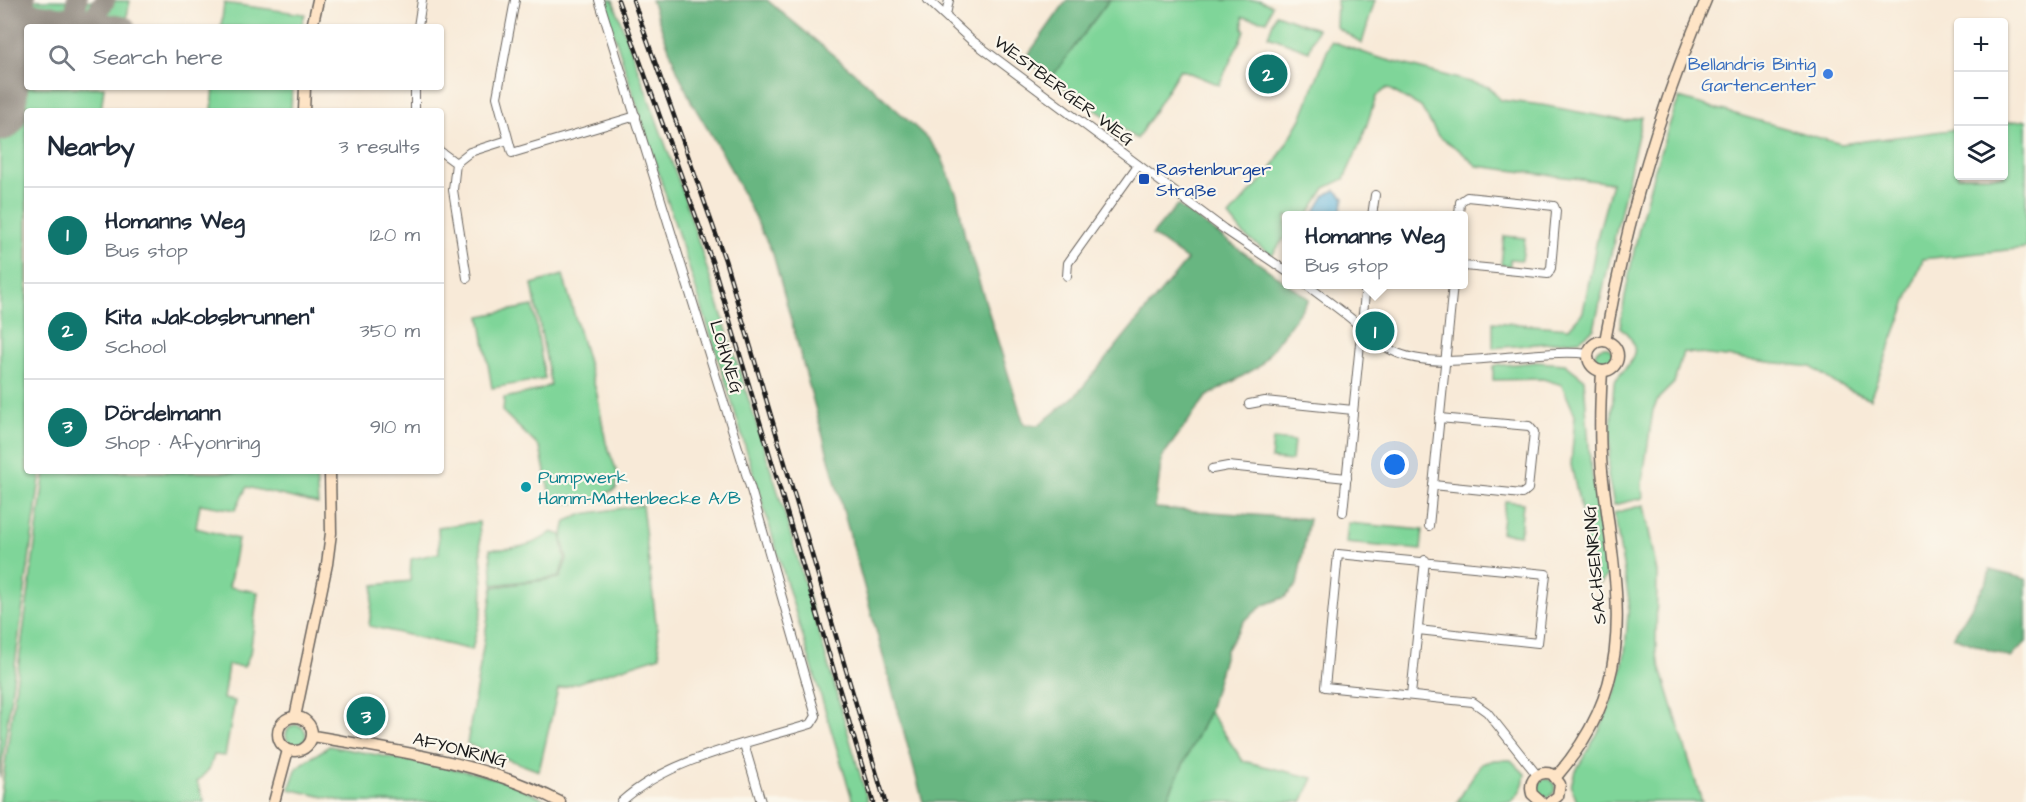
<!DOCTYPE html>
<html lang="en">
<head>
<meta charset="utf-8">
<style>
	body { margin:0; font-family:"Architects Daughter",sans-serif; background:#f2f2f3; color:#1f2937 }
	.controls { position:absolute; right:18px; top:18px; display:grid; overflow:hidden; border-radius:6px; box-shadow:0 2px 4px #0004 }
	.controls button { width:54px; height:54px; display:grid; place-items:center; padding:0; border:0; border-bottom:2px solid #e0e1e3; background:#fff; color:#1f2937; font:30px sans-serif }
	.you { position:absolute; left:1395px; top:465px; width:21px; height:21px; margin:-15px; border:4px solid #fff; border-radius:50%; background:#1a73e8; box-shadow:0 0 0 9px #1a73e833 }
	.badge { display:grid; place-items:center; width:39px; height:39px; border-radius:50%; background:#0f766e; color:#fff; font-size:20px; font-weight:700 }
	.pin { position:absolute; translate:-50% -50%; border:3px solid #fff; box-shadow:0 2px 6px #0006 }
	.popup { position:absolute; left:1282px; top:211px; width:186px; height:78px; box-sizing:border-box; display:grid; place-content:center; border-radius:6px; background:#fff; filter:drop-shadow(0 2px 4px #0005); font-size:20px; white-space:nowrap; color:#747a83 }
	.popup b { font-size:22px; color:#1f2937 }
	.popup::after { content:''; position:absolute; left:50%; top:100%; margin-left:-12px; border:12px solid transparent; border-top-color:#fff }
	.list { margin:0; padding:0; list-style:none }
	h2 { display:flex; justify-content:space-between; align-items:center; height:78px; margin:0; padding:0 24px; font-size:26px }
	h2 small { font-size:20px; font-weight:400; color:#747a83 }
	.list li { display:grid; grid-template-columns:39px 1fr auto; gap:18px; align-items:center; box-sizing:border-box; height:96px; padding:0 24px; border-top:2px solid #e0e1e3 }
	.list b { display:block; font-size:22px; white-space:nowrap }
	.list p { margin:0; font-size:20px; white-space:nowrap; color:#747a83 }
	.list em { font-size:20px; font-style:normal; color:#747a83 }
	.icon { flex:none; width:33px; height:33px; fill:none; stroke:currentColor; stroke-width:2; stroke-linecap:round; stroke-linejoin:round }
	.map { position:relative; flex:none; width:2026px; height:802px; overflow:hidden }
	.search { position:absolute; background:#fff; box-shadow:0 2px 4px #0004; left:24px; top:24px; width:420px; height:66px; display:flex; align-items:center; gap:15px; box-sizing:border-box; padding:0 21px; border-radius:6px; color:#747a83; font-size:22px }
	.panel { position:absolute; background:#fff; box-shadow:0 2px 4px #0004; left:24px; top:108px; width:420px; height:366px; border-radius:6px }
	.map>svg:first-child { display:block }
	.green { fill:#7fd599; stroke:#4e785a; stroke-width:1.5 }
	.forest { fill:#67b681; stroke:#42694e; stroke-width:1.5 }
	.water { fill:#5fb4db; stroke:#3e687c; stroke-width:1.5 }
	.lines { fill:none; stroke-linecap:round; stroke-linejoin:round }
	.taxiway { stroke:#8a837a; stroke-width:21 }
	.runway { stroke:#8a837a; stroke-width:52 }
	.street-casing { stroke:#69645e; stroke-width:10 }
	.secondary-casing { stroke:#69645e; stroke-width:13 }
	.street { stroke:#fff; stroke-width:8 }
	.secondary { stroke:#fee4c6; stroke-width:10 }
	.rail-casing { stroke:#1c1c1c; stroke-width:4.5 }
	.rail { stroke:#fbf7ec; stroke-width:2; stroke-dasharray:7; stroke-linecap:butt }
	.shop-dot { fill:#3f7fe0; stroke:#fbf7ec; stroke-width:2 }
	.transit-dot { fill:#1a4fb4; stroke:#fbf7ec; stroke-width:2 }
	.culture-dot { fill:#0f9aa8; stroke:#fbf7ec; stroke-width:2 }
	.labels { text-anchor:middle; dominant-baseline:central; stroke-width:4.5; stroke-linejoin:round; paint-order:stroke }
	.shop-label { font-size:18px; fill:#366cbe; stroke:#fbf7ec; text-anchor:end }
	.street-label { font-size:18px; fill:#1c1c1c; stroke:#fbf7ec }
	.transit-label { font-size:18px; fill:#164399; stroke:#fbf7ec; text-anchor:start }
	.culture-label { font-size:18px; fill:#0d838f; stroke:#fbf7ec; text-anchor:start }
</style>
</head>
<body>
<div class="map">
<svg width="2026" height="802" viewBox="0 0 2026 802">
	<rect width="100%" height="100%" fill="#fbf7ec"/>
	<filter id="ink" filterUnits="userSpaceOnUse"><feTurbulence type="fractalNoise" baseFrequency=".0167" numOctaves="2"/><feDisplacementMap in="SourceGraphic" scale="12" xChannelSelector="R" yChannelSelector="G"/><feConvolveMatrix kernelMatrix="1 2 1 2 8 2 1 2 1" color-interpolation-filters="sRGB"/></filter>
	<filter id="wash" filterUnits="userSpaceOnUse"><feTurbulence type="fractalNoise" baseFrequency=".008" numOctaves="4" result="noise"/><feDisplacementMap in="SourceGraphic" scale="24" xChannelSelector="R" yChannelSelector="G"/><feGaussianBlur stdDeviation="1.35" result="paint"/><feColorMatrix in="noise" values="0 0 0 0 0 0 0 0 0 0 0 0 0 0 0 0 0 1.4 0 .05"/><feComposite in="paint" operator="in"/></filter>
	<g filter="url(#wash)">
		<rect width="100%" height="100%" fill="#f8ead8"/>
		<!-- green -->
		<g class="green">
			<path d="M 0,0 L 130,1 L 125,26 L 100,21 L 98,27 L 27,27 L 27,87 L 104,87 L 101,111 L 27,111 L 27,471 L 41,471 L 0,778 Z"/>
			<path d="M 603,0 L 613,0 L 683,193 L 780,498 L 868,802 L 853,802 L 726,383 Z"/>
			<path d="M 1109,0 L 1258,0 L 1272,5 L 1267,21 L 1243,17 L 1243,29 L 1245,30 L 1219,85 L 1180,69 L 1137,139 L 1051,78 Z"/>
			<path d="M 1337,0 L 1375,0 L 1362,43 L 1336,27 Z"/>
			<path d="M 224,3 L 305,14 L 301,27 L 221,27 Z"/>
			<path d="M 1276,14 L 1317,29 L 1309,51 L 1268,36 Z"/>
			<path d="M 1331,41 L 1376,57 L 1489,87 L 1500,100 L 1542,105 L 1626,121 L 1642,117 L 1594,329 L 1580,340 L 1493,348 L 1493,322 L 1569,328 L 1583,312 L 1598,234 L 1612,183 L 1477,166 L 1459,150 L 1438,136 L 1421,107 L 1387,88 L 1376,97 L 1361,142 L 1344,179 L 1325,188 L 1308,215 L 1286,216 L 1286,236 L 1272,255 L 1244,235 L 1229,216 L 1272,168 L 1301,119 Z"/>
			<path d="M 214,87 L 292,87 L 291,111 L 212,111 Z"/>
			<path d="M 1679,98 L 1841,144 L 1958,129 L 1958,176 L 2004,176 L 2004,123 L 2026,120 L 2026,248 L 1923,259 L 1870,399 L 1838,385 L 1811,367 L 1683,352 L 1674,383 L 1659,398 L 1653,410 L 1642,484 L 1643,498 L 1614,505 L 1608,476 L 1614,382 C 1631,361 1647,350 1620,327 C 1632,248 1651,172 1679,98 Z"/>
			<path d="M 1504,236 L 1525,238 L 1522,260 L 1510,259 L 1510,266 L 1501,265 Z"/>
			<path d="M 563,275 L 597,394 L 606,443 L 618,474 L 616,489 C 594,500 576,507 551,500 L 540,448 L 503,412 L 504,398 L 536,391 L 551,385 L 532,284 Z"/>
			<path d="M 533,306 L 545,379 L 492,388 L 480,316 Z"/>
			<circle cx="1604" cy="356" r="9"/>
			<path d="M 1536,362 L 1565,364 L 1584,379 L 1590,460 L 1607,575 L 1600,584 L 1583,555 L 1586,542 L 1583,519 L 1571,465 L 1575,415 L 1562,385 L 1543,379 L 1493,380 L 1493,366 Z"/>
			<path d="M 1273,439 L 1294,441 L 1292,461 L 1271,459 Z"/>
			<path d="M 45,471 L 316,473 L 318,504 L 247,487 L 235,510 L 200,504 L 196,528 L 238,539 L 229,587 L 258,592 L 250,654 L 244,667 L 228,665 L 223,699 L 235,701 L 225,756 L 214,755 L 210,768 L 197,782 L 204,802 L 0,802 Z"/>
			<path d="M 1505,501 L 1523,503 L 1520,535 L 1501,533 Z"/>
			<path d="M 642,505 L 660,656 L 558,689 L 539,771 L 467,744 L 493,587 L 560,578 L 567,559 L 562,538 L 566,521 L 583,514 Z"/>
			<path d="M 1644,505 L 1657,573 L 1656,653 L 1702,802 L 1577,802 L 1571,786 L 1574,774 L 1600,729 L 1618,685 L 1625,653 L 1629,600 L 1614,513 Z"/>
			<path d="M 479,522 L 483,586 L 482,609 L 472,650 L 369,626 L 374,585 L 410,581 L 411,559 L 439,553 L 438,527 Z"/>
			<path d="M 1348,523 L 1423,530 L 1421,550 L 1346,543 Z"/>
			<path d="M 552,532 L 561,535 L 565,559 L 559,577 L 493,585 L 490,549 C 513,549 533,547 552,532 Z"/>
			<path d="M 1209,711 L 1243,761 L 1313,778 L 1302,802 L 1165,802 Z"/>
			<circle cx="296" cy="735" r="10"/>
			<path d="M 329,746 L 470,772 L 509,782 L 550,802 L 346,802 L 289,789 L 297,767 Z"/>
			<path d="M 1494,760 L 1511,760 L 1525,774 C 1524,785 1520,795 1511,802 L 1457,802 L 1481,764 Z"/>
			<circle cx="1546" cy="788" r="9"/>
		</g>
		<!-- forest -->
		<g class="forest">
			<path d="M 651,0 L 767,0 L 874,89 L 927,138 L 941,156 L 957,195 L 965,237 L 1024,424 L 1039,425 L 1077,394 L 1187,260 L 1152,235 L 1177,205 L 1309,299 L 1260,366 L 1206,397 L 1162,457 L 1155,508 L 1309,519 L 1297,585 L 1285,597 L 1264,605 L 1244,621 L 1226,650 L 1209,711 L 1165,802 L 923,802 L 773,254 L 725,158 L 692,103 L 677,70 Z"/>
			<path d="M 1067,0 L 1109,0 L 1051,78 L 1025,59 Z"/>
			<path d="M 1990,570 L 2026,579 L 2026,642 L 2011,658 L 1953,637 L 1987,581 Z"/>
		</g>
		<!-- water -->
		<path class="water" d="M 1335,190 L 1344,198 L 1340,215 L 1313,215 L 1325,195 Z"/>
		<g class="lines">
			<!-- taxiway -->
			<g class="taxiway">
				<path d="M 8,10 L 91,21 L 105,0"/>
				<path d="M 75,19 L 77,0"/>
				<path d="M 91,21 L 125,27"/>
			</g>
			<!-- runway -->
			<path class="runway" d="M 0,115 L 9,0"/>
		</g>
	</g>
	<g filter="url(#ink)">
		<g class="lines">
			<defs>
				<g id="street">
					<path d="M 515,0 L 497,97 L 512,153 L 636,116"/>
					<path d="M 599,0 L 752,493 L 816,716 L 811,724 C 749,743 669,758 621,802"/>
					<path d="M 928,0 L 970,39 L 1224,229 L 1286,271"/>
					<path d="M 946,15 L 949,0"/>
					<path d="M 418,27 L 422,0"/>
					<path d="M 415,87 L 415,111"/>
					<path d="M 441,152 L 456,163 L 453,190 L 467,278"/>
					<path d="M 456,163 L 470,152 L 508,140"/>
					<path d="M 1372,216 L 1375,195"/>
					<path d="M 1459,216 L 1460,202 L 1467,197 L 1554,206 L 1556,211 L 1551,268 L 1548,274 L 1464,266"/>
					<path d="M 1067,276 L 1068,263 L 1138,165"/>
					<path d="M 1305,284 C 1320,295 1335,306 1349,317 C 1364,329 1375,342 1393,351 C 1441,375 1530,347 1589,354"/>
					<path d="M 1249,404 L 1265,401 L 1353,410"/>
					<path d="M 1212,469 L 1228,466 L 1347,478"/>
					<path d="M 1433,485 L 1522,494 L 1528,489 L 1534,432 L 1529,426 L 1439,418"/>
					<path d="M 1343,512 L 1366,284"/>
					<path d="M 1429,526 L 1453,284"/>
					<path d="M 1418,630 L 1538,643 L 1546,574 L 1338,554 L 1325,687 L 1473,702 L 1487,712 L 1537,775"/>
					<path d="M 1411,695 L 1425,560"/>
					<path d="M 744,744 L 761,802"/>
				</g>
				<g id="secondary">
					<path d="M 312,27 L 318,0"/>
					<path d="M 304,111 L 305,87"/>
					<path d="M 1605,341 C 1626,223 1658,111 1706,0"/>
					<circle cx="1603" cy="356" r="15"/>
					<circle cx="295" cy="734" r="17"/>
					<path d="M 295,717 L 327,564 L 331,533 L 330,471"/>
					<path d="M 313,736 C 397,751 484,762 560,802"/>
					<path d="M 1556,777 C 1643,676 1615,590 1602,471 C 1599,437 1600,404 1602,371"/>
					<path d="M 274,802 L 288,750"/>
					<path d="M 1541,802 L 1532,794 C 1528,780 1538,770 1552,774 L 1560,784 L 1558,796 L 1550,802"/>
				</g>
			</defs>
			<!-- street casing -->
			<use href="#street" class="street-casing"/>
			<!-- secondary casing -->
			<use href="#secondary" class="secondary-casing"/>
			<!-- street -->
			<use href="#street" class="street"/>
			<!-- secondary -->
			<use href="#secondary" class="secondary"/>
			<defs>
				<g id="rail">
					<path d="M 618,0 L 713,264 L 873,802"/>
					<path d="M 633,0 L 725,260 L 885,802"/>
				</g>
			</defs>
			<!-- rail casing -->
			<use href="#rail" class="rail-casing"/>
			<!-- rail -->
			<use href="#rail" class="rail"/>
		</g>
	</g>
	<!-- markers -->
	<circle class="shop-dot" cx="1828" cy="74" r="6"/>
	<rect class="transit-dot" x="1138" y="173" width="12" height="12" rx="3"/>
	<circle class="culture-dot" cx="526" cy="487" r="6"/>
	<g class="labels">
		<!-- shop labels -->
		<g class="shop-label">
			<text x="1816" y="64">Bellandris Bintig<tspan x="1816" dy="21">Gartencenter</tspan></text>
		</g>
		<!-- street labels -->
		<g class="street-label">
			<text transform="translate(1064 91) rotate(37)">WESTBERGER WEG</text>
			<text transform="translate(726 357) rotate(73)">LOHWEG</text>
			<text transform="translate(1595 565) rotate(-95)">SACHSENRING</text>
			<text transform="translate(460 750) rotate(14)">AFYONRING</text>
		</g>
		<!-- transit labels -->
		<g class="transit-label">
			<text x="1156" y="169">Rastenburger<tspan x="1156" dy="21">Straße</tspan></text>
		</g>
		<!-- culture labels -->
		<g class="culture-label">
			<text x="538" y="477">Pumpwerk<tspan x="538" dy="21">Hamm-Mattenbecke A/B</tspan></text>
		</g>
	</g>
</svg>
<div class="controls">
<button>+</button>
<button>−</button>
<button><svg class="icon" aria-label="layers" viewBox="0 0 24 24"><path d="M12 4l9 5-9 5-9-5zM3 14l9 5 9-5"/></svg></button>
</div>
<div class="you"></div>
<div class="pin badge" style="left:1375px;top:331px">1</div>
<div class="popup"><b>Homanns Weg</b>Bus stop</div>
<div class="pin badge" style="left:1268px;top:74px">2</div>
<div class="pin badge" style="left:366px;top:716px">3</div>
<div class="search"><svg class="icon" aria-label="search" viewBox="0 0 24 24"><circle cx="10" cy="10" r="6"/><path d="M15 15l6 6"/></svg>Search here</div>
<section class="panel">
<h2>Nearby<small>3 results</small></h2>
<ul class="list">
<li><span class="badge">1</span><div><b>Homanns Weg</b><p>Bus stop</p></div><em>120 m</em></li>
<li><span class="badge">2</span><div><b>Kita „Jakobsbrunnen“</b><p>School</p></div><em>350 m</em></li>
<li><span class="badge">3</span><div><b>Dördelmann</b><p>Shop · Afyonring</p></div><em>910 m</em></li>
</ul>
</section>
</div>
</body>
</html>
